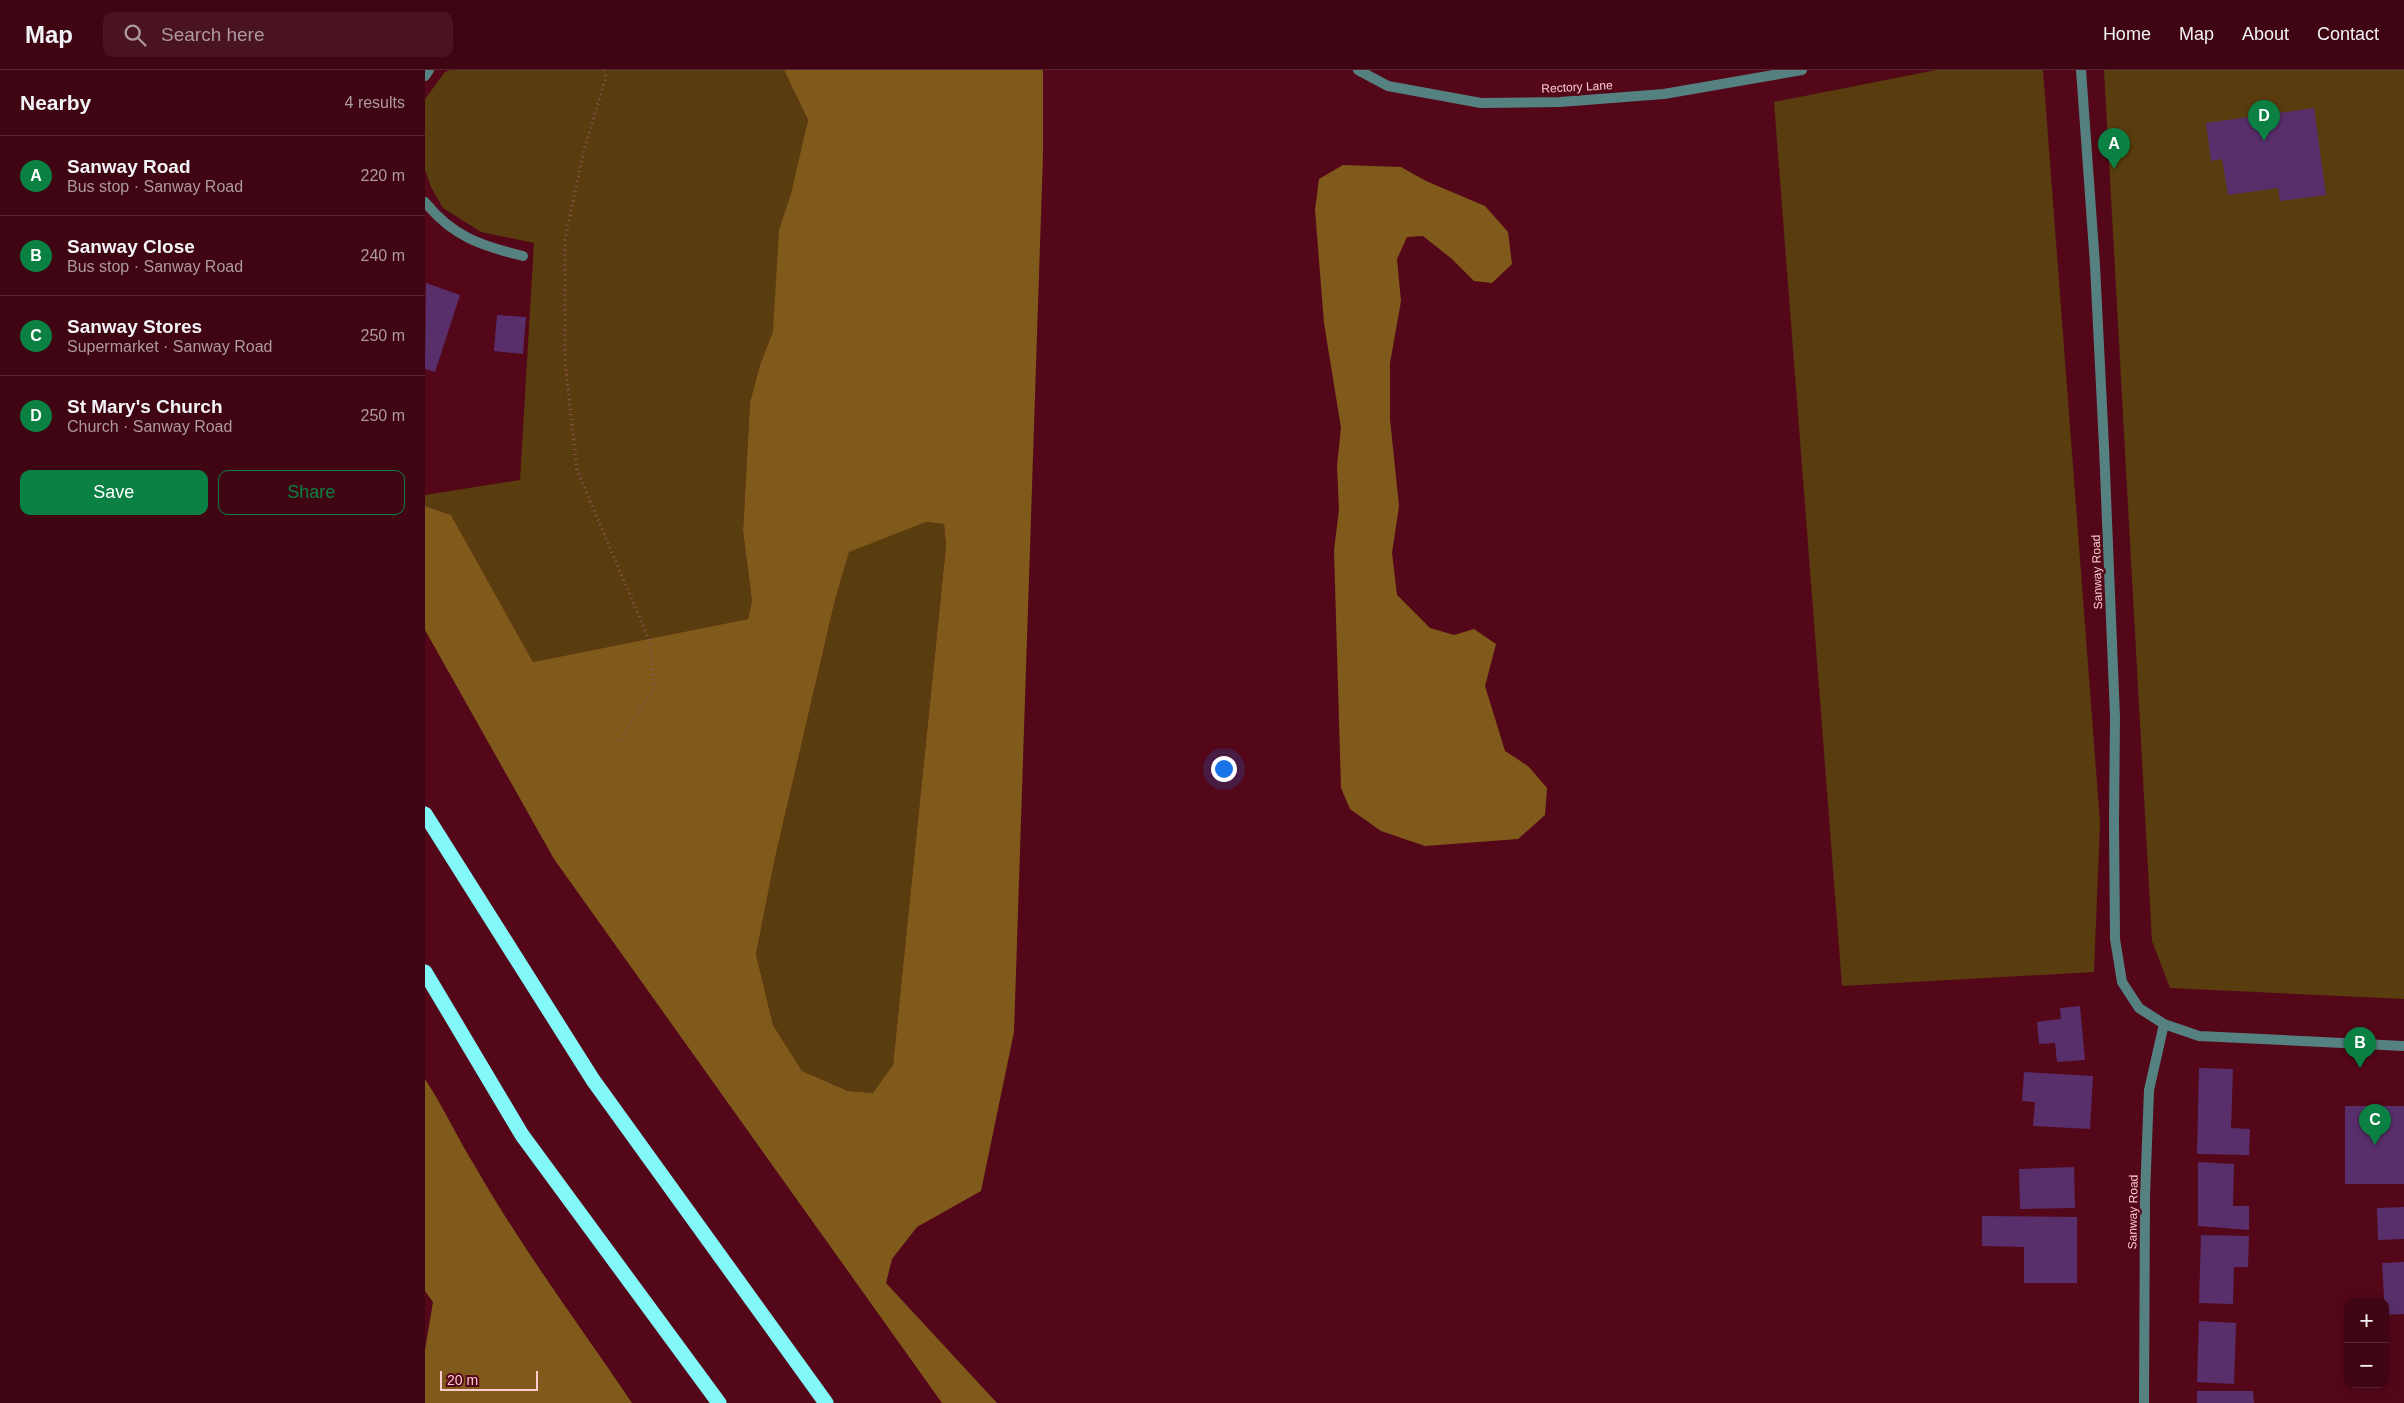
<!DOCTYPE html>
<html lang="en">
<head>
<meta charset="utf-8">
<style>
	body { margin:0; font-family:Arial,sans-serif; background:#4a1321; color:#f1f3f6 }
	.controls { position:absolute; right:15px; bottom:15px; display:grid; overflow:hidden; border-radius:10px; box-shadow:0 2px 12px #0003 }
	.controls button { width:45px; height:45px; display:grid; place-items:center; padding:0; border:0; border-bottom:1px solid #582633; background:#3f0513; color:#f1f3f6; font:25px sans-serif }
	.scale { position:absolute; left:15px; bottom:12px; width:98px; box-sizing:border-box; padding-left:5px; border:2px solid #fbccce; border-top:0; font-size:14px; line-height:18px; white-space:nowrap; color:#fbccce; -webkit-text-stroke:4px #540719; paint-order:stroke }
	.you { position:absolute; left:798px; top:698px; width:18px; height:18px; margin:-12px; border:4px solid #fff; border-radius:50%; background:#1a73e8; box-shadow:0 0 0 8px #1a73e833 }
	.badge { display:grid; place-items:center; width:32px; height:32px; border-radius:50%; background:#0b8043; color:#fff; font-size:16px; font-weight:700 }
	.pin { position:absolute; translate:-50% -41px; filter:drop-shadow(0 1px 2px #0008) }
	.pin::after { content:''; position:absolute; top:26px; width:18px; height:15px; background:inherit; clip-path:polygon(0 0,100% 0,50% 100%) }
	.list { margin:0; padding:0; list-style:none }
	h2 { display:flex; justify-content:space-between; align-items:center; height:65px; margin:0; padding:0 20px; font-size:21px }
	h2 small { font-size:16px; font-weight:400; color:#ad99a0 }
	.list li { display:grid; grid-template-columns:32px 1fr auto; gap:15px; align-items:center; box-sizing:border-box; height:80px; padding:0 20px; border-top:1px solid #582633 }
	.list b { display:block; font-size:19px; white-space:nowrap }
	.list p { margin:0; font-size:16px; white-space:nowrap; color:#ad99a0 }
	.list em { font-size:16px; font-style:normal; color:#ad99a0 }
	.actions { display:flex; gap:10px; padding:15px 20px }
	.actions a { flex:1; padding:11px 0; border:1px solid #0b8043; border-radius:10px; text-align:center; font-size:18px; color:#0b8043 }
	.actions .main { background:#0b8043; color:#fff }
	.icon { flex:none; width:28px; height:28px; fill:none; stroke:currentColor; stroke-width:2; stroke-linecap:round; stroke-linejoin:round }
	.map { position:relative; flex:none; width:1979px; height:1333px; overflow:hidden }
	header { display:flex; align-items:center; gap:30px; box-sizing:border-box; height:70px; padding:0 25px; background:#3f0513; border-bottom:1px solid #582633 }
	header strong { font-size:24px }
	nav { display:flex; gap:28px; margin-inline-start:auto; font-size:18px }
	.search { width:350px; height:45px; background:#4a1321; display:flex; align-items:center; gap:12px; box-sizing:border-box; padding:0 18px; border-radius:10px; color:#ad99a0; font-size:19px }
	main { display:flex }
	aside { flex:1; background:#3f0513 }
	.map>svg:first-child { display:block }
	.green { fill:#593d0e }
	.forest { fill:#805a1b; fill-rule:evenodd }
	.building { fill:#592f6b }
	.lines { fill:none; stroke-linecap:round; stroke-linejoin:round }
	.path { stroke:#955460; stroke-width:3; stroke-dasharray:1 4; stroke-linecap:butt }
	.service { stroke:#558180; stroke-width:10 }
	.minor { stroke:#558180; stroke-width:10 }
	.motorway { stroke:#82f8f8; stroke-width:15 }
	.labels { text-anchor:middle; dominant-baseline:central; stroke-width:5; stroke-linejoin:round; paint-order:stroke }
	.street-label { font-size:12px; fill:#fbccce; stroke:#540719 }
</style>
</head>
<body>
<header>
<strong>Map</strong>
<div class="search"><svg class="icon" aria-label="search" viewBox="0 0 24 24"><circle cx="10" cy="10" r="6"/><path d="M15 15l6 6"/></svg>Search here</div>
<nav><a>Home</a><a>Map</a><a>About</a><a>Contact</a></nav>
</header>
<main>
<aside>
<h2>Nearby<small>4 results</small></h2>
<ul class="list">
<li><span class="badge">A</span><div><b>Sanway Road</b><p>Bus stop · Sanway Road</p></div><em>220 m</em></li>
<li><span class="badge">B</span><div><b>Sanway Close</b><p>Bus stop · Sanway Road</p></div><em>240 m</em></li>
<li><span class="badge">C</span><div><b>Sanway Stores</b><p>Supermarket · Sanway Road</p></div><em>250 m</em></li>
<li><span class="badge">D</span><div><b>St Mary's Church</b><p>Church · Sanway Road</p></div><em>250 m</em></li>
</ul>
<div class="actions"><a class="main">Save</a><a>Share</a></div>
</aside>
<div class="map">
<svg width="1979" height="1333" viewBox="0 0 1979 1333">
	<rect width="100%" height="100%" fill="#540719"/>
	<!-- green -->
	<g class="green">
		<path d="M 25,0 L 359,0 L 383,50 L 352,192 L 352,223 L 348,261 L 335,295 L 325,332 L 318,461 L 327,531 L 323,549 L 108,592 L 26,445 L 0,436 L 0,425 L 95,410 L 109,173 L 56,162 L 18,138 L 6,117 L 0,100 L 0,29 L 20,2 Z"/>
		<path d="M 1511,0 L 1618,0 L 1675,753 L 1669,902 L 1417,916 L 1349,32 Z"/>
		<path d="M 1679,0 L 1979,0 L 1979,929 L 1745,918 L 1727,871 Z"/>
		<path d="M 501,452 L 519,454 L 521,476 L 468,996 L 448,1023 L 423,1021 L 377,1001 L 348,955 L 331,884 L 350,788 L 410,530 L 424,481 Z"/>
	</g>
	<!-- forest -->
	<g class="forest">
		<path d="M 359,0 L 618,0 L 618,84 L 589,962 L 556,1121 L 492,1157 L 467,1189 L 461,1213 L 572,1333 L 517,1333 L 129,789 L 0,560 L 0,436 L 26,445 L 108,592 L 323,549 L 327,531 L 318,461 L 325,332 L 335,295 L 348,261 L 354,160 L 366,124 L 383,50 ZM 501,452 L 519,454 L 521,476 L 468,995 L 448,1023 L 423,1021 L 377,1001 L 348,955 L 331,884 L 350,788 L 410,530 L 424,482 Z"/>
		<path d="M 918,95 L 976,97 L 1001,111 L 1060,136 L 1083,162 L 1087,194 L 1067,213 L 1049,211 L 1027,189 L 998,166 L 982,167 L 972,189 L 976,231 L 965,293 L 965,349 L 974,436 L 967,483 L 972,525 L 1005,558 L 1029,565 L 1049,559 L 1071,574 L 1060,616 L 1080,681 L 1103,696 L 1122,718 L 1120,745 L 1093,769 L 1000,776 L 956,761 L 925,739 L 916,718 L 909,480 L 914,440 L 912,396 L 916,358 L 899,253 L 890,140 L 894,109 Z"/>
		<path d="M 0,1009 C 19,1038 33,1069 51,1098 C 98,1180 155,1256 207,1333 L 0,1333 L 0,1280 L 8,1232 L 0,1221 Z"/>
	</g>
	<!-- building -->
	<g class="building">
		<path d="M 1889,38 L 1901,125 L 1855,131 L 1853,118 L 1803,125 L 1797,89 L 1786,91 L 1781,53 Z"/>
		<path d="M 1,213 L 35,225 L 10,302 L 0,299 Z"/>
		<path d="M 72,245 L 101,247 L 98,284 L 69,281 Z"/>
		<path d="M 1655,936 L 1660,990 L 1632,992 L 1630,973 L 1614,974 L 1612,952 L 1636,949 L 1635,938 Z"/>
		<path d="M 1774,998 L 1808,999 L 1806,1058 L 1825,1059 L 1824,1085 L 1772,1084 Z"/>
		<path d="M 1599,1002 L 1668,1006 L 1665,1059 L 1608,1056 L 1610,1032 L 1597,1031 Z"/>
		<rect x="1920" y="1036" width="59" height="78"/>
		<path d="M 1773,1092 L 1809,1094 L 1808,1136 L 1824,1136 L 1824,1160 L 1773,1156 Z"/>
		<path d="M 1649,1097 L 1650,1138 L 1595,1139 L 1594,1099 Z"/>
		<path d="M 1979,1137 L 1979,1169 L 1953,1170 L 1952,1138 Z"/>
		<path d="M 1557,1146 L 1652,1147 L 1652,1213 L 1599,1213 L 1599,1177 L 1557,1176 Z"/>
		<path d="M 1776,1165 L 1824,1166 L 1823,1197 L 1809,1197 L 1808,1234 L 1774,1233 Z"/>
		<path d="M 1979,1192 L 1979,1244 L 1960,1245 L 1957,1193 Z"/>
		<path d="M 1774,1251 L 1811,1253 L 1809,1314 L 1772,1312 Z"/>
		<path d="M 1772,1321 L 1828,1321 L 1829,1333 L 1772,1333 Z"/>
	</g>
	<g class="lines">
		<!-- path -->
		<path class="path" d="M 179,0 L 181,7 L 159,80 L 140,170 L 140,291 L 152,400 L 225,572 L 229,617 L 194,673"/>
		<!-- service -->
		<g class="service">
			<path d="M 0,6 L 4,0"/>
			<path d="M 0,132 C 28,167 57,176 98,186"/>
		</g>
		<!-- minor -->
		<g class="minor">
			<path d="M 933,0 L 963,16 L 1056,33 L 1135,32 L 1239,24 L 1377,0"/>
			<path d="M 1656,0 L 1670,195 L 1679,377 L 1690,647 L 1689,752 L 1690,869 L 1697,912 L 1714,938 L 1739,954 L 1774,966 L 1979,976"/>
			<path d="M 1719,1333 L 1720,1126 L 1724,1020 L 1739,954"/>
		</g>
		<!-- motorway -->
		<g class="motorway">
			<path d="M 0,744 L 168,1010 L 401,1333"/>
			<path d="M 0,902 L 97,1065 L 294,1333"/>
		</g>
	</g>
	<g class="labels">
		<!-- street labels -->
		<g class="street-label">
			<text transform="translate(1152 17) rotate(-3)">Rectory Lane</text>
			<text transform="translate(1672 502) rotate(-92)">Sanway Road</text>
			<text transform="translate(1708 1142) rotate(-89)">Sanway Road</text>
		</g>
	</g>
</svg>
<div class="controls">
<button>+</button>
<button>−</button>
</div>
<div class="scale">20 m</div>
<div class="you"></div>
<div class="pin badge" style="left:1689px;top:99px">A</div>
<div class="pin badge" style="left:1935px;top:998px">B</div>
<div class="pin badge" style="left:1950px;top:1075px">C</div>
<div class="pin badge" style="left:1839px;top:71px">D</div>
</div>
</main>
</body>
</html>
